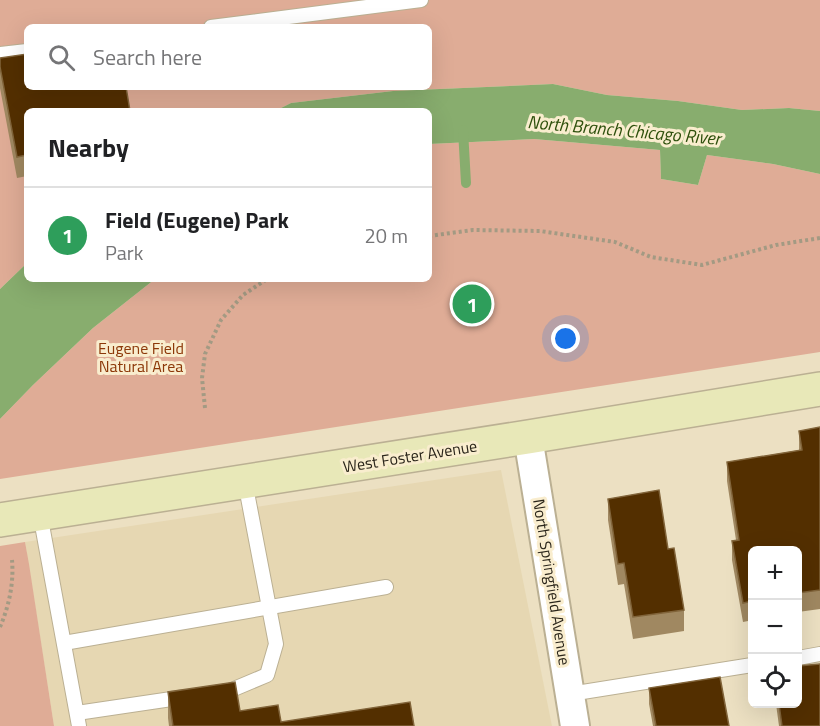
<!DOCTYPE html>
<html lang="en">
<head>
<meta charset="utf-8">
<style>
	body { margin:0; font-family:"Titillium Web",sans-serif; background:#f6f6f6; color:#202124 }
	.controls { position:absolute; right:18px; bottom:18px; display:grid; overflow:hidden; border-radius:9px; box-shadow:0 6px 24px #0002 }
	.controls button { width:54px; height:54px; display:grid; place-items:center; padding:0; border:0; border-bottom:2px solid #e0e0e0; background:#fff; color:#202124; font:30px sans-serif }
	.you { position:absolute; left:566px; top:339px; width:21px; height:21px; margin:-15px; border:4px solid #fff; border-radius:50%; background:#1a73e8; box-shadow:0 0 0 9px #1a73e833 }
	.badge { display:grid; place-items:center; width:39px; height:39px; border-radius:50%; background:#941f7d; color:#fff; font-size:20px; font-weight:700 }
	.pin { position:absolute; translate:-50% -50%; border:3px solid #fff; box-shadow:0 2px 6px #0006 }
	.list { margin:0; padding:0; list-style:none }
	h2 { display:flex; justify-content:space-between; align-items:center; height:78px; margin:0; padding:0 24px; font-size:26px }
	h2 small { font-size:20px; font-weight:400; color:#757577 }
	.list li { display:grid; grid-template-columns:39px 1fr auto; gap:18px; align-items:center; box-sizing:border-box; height:96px; padding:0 24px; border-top:2px solid #e0e0e0 }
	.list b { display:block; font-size:22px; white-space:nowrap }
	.list p { margin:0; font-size:20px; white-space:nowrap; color:#757577 }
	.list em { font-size:20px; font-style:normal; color:#757577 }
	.icon { flex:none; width:33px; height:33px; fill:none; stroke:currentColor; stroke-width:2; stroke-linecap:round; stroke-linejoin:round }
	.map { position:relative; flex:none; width:820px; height:726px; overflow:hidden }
	.search { position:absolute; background:#fff; box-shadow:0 6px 24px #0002; left:24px; top:24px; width:408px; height:66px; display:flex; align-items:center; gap:15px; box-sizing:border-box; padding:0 21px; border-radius:9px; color:#757577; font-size:22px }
	.panel { position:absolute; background:#fff; box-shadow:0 6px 24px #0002; left:24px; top:108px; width:408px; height:174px; border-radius:9px }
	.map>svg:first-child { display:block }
	.built { fill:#e6d7b2 }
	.green { fill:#dfac96; fill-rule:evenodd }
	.water { fill:#88ad6e }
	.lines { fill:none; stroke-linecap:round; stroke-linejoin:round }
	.stream { stroke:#88ad6e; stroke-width:10 }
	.service-casing { stroke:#bbb093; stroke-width:16 }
	.minor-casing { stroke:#bbb093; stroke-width:32 }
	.secondary-casing { stroke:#bbb093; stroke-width:36 }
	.path { stroke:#a39a83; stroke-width:4; stroke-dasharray:3 3; stroke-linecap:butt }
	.service { stroke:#fff; stroke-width:14 }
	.minor { stroke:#fff; stroke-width:28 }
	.secondary { stroke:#e8e8b8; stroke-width:33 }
	.wall { fill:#a08861 }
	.building { fill:#532f00; stroke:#81643a; stroke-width:1.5 }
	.labels { text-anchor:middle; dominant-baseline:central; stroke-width:6; stroke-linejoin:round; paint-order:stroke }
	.park-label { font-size:16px; fill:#8c3808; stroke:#f9edce }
	.street-label { font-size:16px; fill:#2a251a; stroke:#f9edce }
	.water-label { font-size:18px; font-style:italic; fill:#2e500c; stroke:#f9edce }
</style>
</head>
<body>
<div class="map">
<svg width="820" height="726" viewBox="0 0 820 726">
	<rect width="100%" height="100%" fill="#ece0c2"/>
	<!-- built -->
	<path class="built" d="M 501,470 L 552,726 L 54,726 L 25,542 Z"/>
	<!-- green -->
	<g class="green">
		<path d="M 0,0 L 820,0 L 820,111 L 789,108 L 742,110 L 678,101 L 607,95 L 553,84 L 393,91 L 291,103 L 275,111 L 27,111 L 27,263 L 0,289 ZM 27,27 L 429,27 L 429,87 L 27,87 Z"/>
		<path d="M 534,139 L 660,150 L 661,179 L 698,185 L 707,155 L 773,164 L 820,174 L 820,352 L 0,479 L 0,419 L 33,385 L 93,328 L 155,279 L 429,279 L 429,144 Z"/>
		<path d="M 25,542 L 29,564 L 54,726 L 0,726 L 0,546 Z"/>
	</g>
	<!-- water -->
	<g class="water">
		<path d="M 553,84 L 607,95 L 678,101 L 742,110 L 789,108 L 820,111 L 820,174 L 773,164 L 707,155 L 698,185 L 661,179 L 660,150 L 534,139 L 429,144 L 429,111 L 275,111 L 291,103 L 393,91 Z"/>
		<path d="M 27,263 L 27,279 L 155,279 L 93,328 L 33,385 L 0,419 L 0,289 Z"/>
	</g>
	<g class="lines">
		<!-- stream -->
		<path class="stream" d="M 463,130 L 466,183"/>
		<defs>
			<g id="service">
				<path d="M 211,27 L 421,0"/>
				<path d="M 0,54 L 27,51"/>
				<path d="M 40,514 L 79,726"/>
				<path d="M 64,643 L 386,587"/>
				<path d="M 798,658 L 820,654"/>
				<path d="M 219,693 L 229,691 L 267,675 L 276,644 L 245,482"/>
				<path d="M 570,694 L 752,665"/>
				<path d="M 77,713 L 185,697"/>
			</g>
			<path id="minor" d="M 528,437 L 575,726"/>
			<path id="secondary" d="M 0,520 L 528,437 L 820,389"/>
		</defs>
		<!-- service casing -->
		<use href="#service" class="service-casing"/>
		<!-- minor casing -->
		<use href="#minor" class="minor-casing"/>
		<!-- secondary casing -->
		<use href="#secondary" class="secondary-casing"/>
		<!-- path -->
		<g class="path">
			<path d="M 429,236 L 473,230 L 540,231 L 615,242 L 651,257 L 702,265 L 776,245 L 820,238"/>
			<path d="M 205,408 L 202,378 L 205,354 L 221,320 L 243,295 L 267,279"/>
			<path d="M 0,627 C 9,606 14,583 12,560"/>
		</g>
		<!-- service -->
		<use href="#service" class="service"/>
		<!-- minor -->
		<use href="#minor" class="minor"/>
		<!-- secondary -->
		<use href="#secondary" class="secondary"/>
	</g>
	<!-- wall -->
	<g class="wall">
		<path d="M 0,58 L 27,111 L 27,176 L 17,178 L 0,88 Z"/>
		<path d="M 820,427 L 820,609 L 798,612 L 798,550 L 753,550 L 753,620 L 743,622 L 732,560 L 732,541 L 736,540 L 727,481 L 727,462 L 799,450 L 799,431 Z"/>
		<path d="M 608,499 L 668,549 L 684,610 L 684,631 L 633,639 L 624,584 L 618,585 L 608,520 Z"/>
		<path d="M 649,688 L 729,726 L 653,726 L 649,704 Z"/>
		<path d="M 168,692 L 281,722 L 414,726 L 169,726 L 168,718 Z"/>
		<path d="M 776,704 L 798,704 L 820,726 L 779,726 Z"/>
	</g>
	<!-- building -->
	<g class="building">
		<path d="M 27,54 L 27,87 L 126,87 L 130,111 L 27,111 L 27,155 L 17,157 L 0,67 L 0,58 Z"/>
		<path d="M 820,427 L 820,590 L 798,593 L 798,550 L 753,550 L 753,601 L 743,603 L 732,541 L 739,540 L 727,462 L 802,450 L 799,431 Z"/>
		<path d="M 659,490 L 668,549 L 674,548 L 684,610 L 633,617 L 624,563 L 618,564 L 608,499 Z"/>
		<path d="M 820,664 L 820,726 L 782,726 L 779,704 L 798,704 L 798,666 Z"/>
		<path d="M 720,677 L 729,726 L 656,726 L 649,688 Z"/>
		<path d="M 235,682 L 240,711 L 278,705 L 281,722 L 410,702 L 414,726 L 173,726 L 168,692 Z"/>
	</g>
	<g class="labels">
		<!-- park labels -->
		<g class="park-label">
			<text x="141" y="348">Eugene Field<tspan x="141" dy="18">Natural Area</tspan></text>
		</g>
		<!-- street labels -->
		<g class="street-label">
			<text transform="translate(410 456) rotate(-9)">West Foster Avenue</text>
			<text transform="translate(552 582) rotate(81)">North Springfield Avenue</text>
		</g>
		<!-- water labels -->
		<g class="water-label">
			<text transform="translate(624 130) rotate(5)">North Branch Chicago River</text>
		</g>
	</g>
</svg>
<div class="controls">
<button>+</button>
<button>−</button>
<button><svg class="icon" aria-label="locate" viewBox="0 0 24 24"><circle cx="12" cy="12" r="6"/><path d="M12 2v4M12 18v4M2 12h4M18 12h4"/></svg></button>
</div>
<div class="you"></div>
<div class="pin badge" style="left:472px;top:304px;background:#2e9e5b">1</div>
<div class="search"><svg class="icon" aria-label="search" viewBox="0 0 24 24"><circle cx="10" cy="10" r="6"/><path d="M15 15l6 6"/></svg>Search here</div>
<section class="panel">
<h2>Nearby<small></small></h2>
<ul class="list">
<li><span class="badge" style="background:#2e9e5b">1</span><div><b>Field (Eugene) Park</b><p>Park</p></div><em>20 m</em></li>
</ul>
</section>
</div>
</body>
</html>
